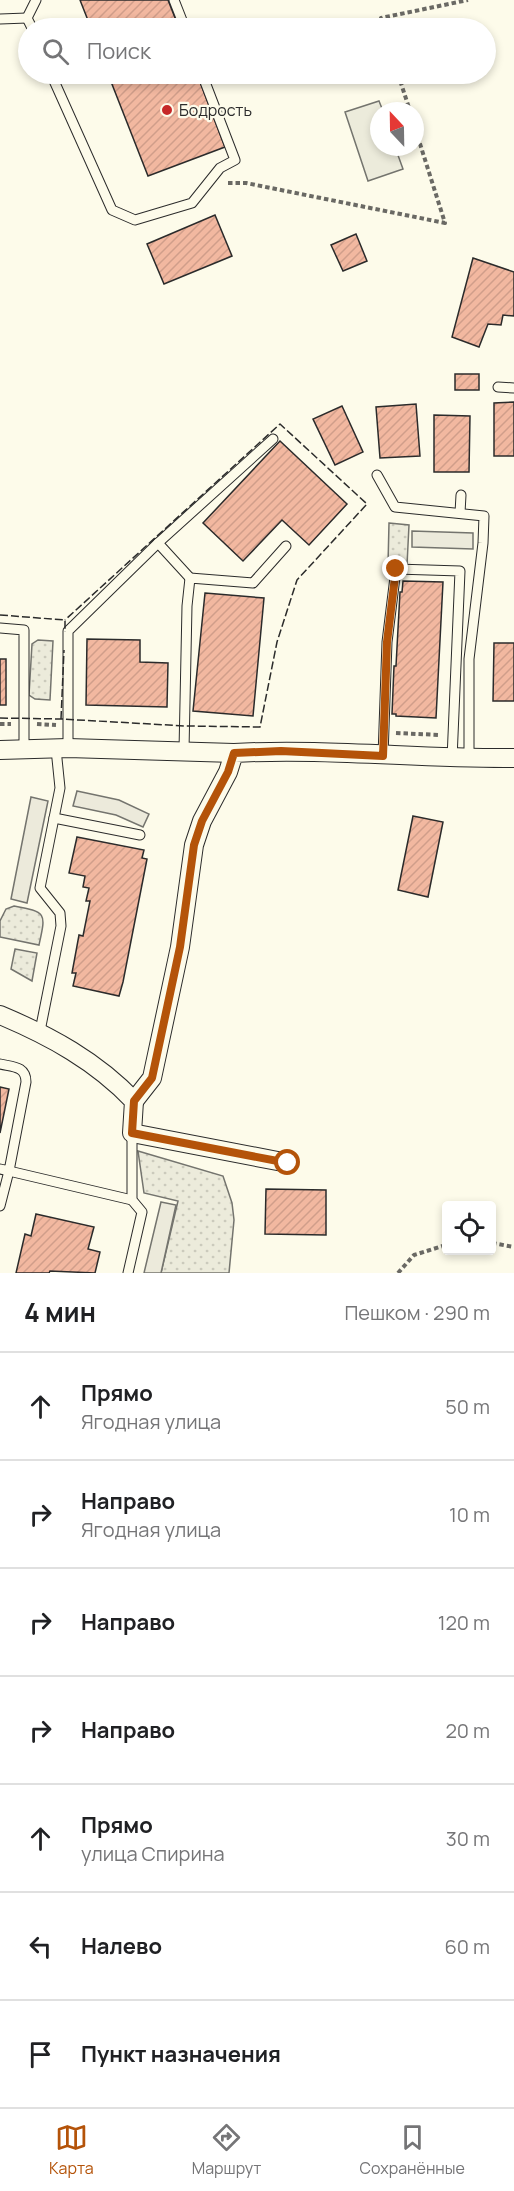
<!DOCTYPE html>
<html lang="ru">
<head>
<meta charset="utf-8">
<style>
	body { margin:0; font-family:Manrope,sans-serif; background:#f6f6f6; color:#202124 }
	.controls { position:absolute; right:18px; bottom:18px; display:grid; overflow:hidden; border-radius:6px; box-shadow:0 3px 9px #0003 }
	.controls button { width:54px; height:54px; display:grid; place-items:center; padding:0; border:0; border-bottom:2px solid #e0e0e0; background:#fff; color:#202124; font:30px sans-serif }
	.compass { position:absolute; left:370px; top:102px; width:54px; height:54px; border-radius:50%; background:#fff; box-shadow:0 3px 9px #0003; rotate:338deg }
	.stop { position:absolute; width:18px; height:18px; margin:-14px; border:4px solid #b45309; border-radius:50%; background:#fff }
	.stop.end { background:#b45309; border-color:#fff; box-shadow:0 2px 6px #0008 }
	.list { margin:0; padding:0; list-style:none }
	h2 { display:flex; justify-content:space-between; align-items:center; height:78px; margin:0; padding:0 24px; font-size:26px }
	h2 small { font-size:20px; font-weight:400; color:#757577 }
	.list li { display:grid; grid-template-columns:39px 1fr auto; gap:18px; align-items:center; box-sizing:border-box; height:108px; padding:0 24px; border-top:2px solid #e0e0e0 }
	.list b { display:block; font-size:22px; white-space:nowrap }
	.list p { margin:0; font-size:20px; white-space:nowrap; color:#757577 }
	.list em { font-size:20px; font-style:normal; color:#757577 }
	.icon { flex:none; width:33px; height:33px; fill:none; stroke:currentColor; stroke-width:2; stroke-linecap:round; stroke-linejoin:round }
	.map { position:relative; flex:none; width:514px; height:1273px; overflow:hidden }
	.search { position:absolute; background:#fff; box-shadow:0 3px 9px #0003; left:18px; right:18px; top:18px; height:66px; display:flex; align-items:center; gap:15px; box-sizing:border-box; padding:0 21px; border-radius:33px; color:#757577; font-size:22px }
	.sheet { height:834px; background:#fff }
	nav { display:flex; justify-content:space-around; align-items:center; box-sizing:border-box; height:84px; border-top:2px solid #e0e0e0; background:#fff; font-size:16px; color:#757577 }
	nav a { display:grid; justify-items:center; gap:3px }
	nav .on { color:#b45309 }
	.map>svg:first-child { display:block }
	.grass { fill:#ecebdb; stroke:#74746e; stroke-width:1.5 }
	.park { fill:url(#park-dots); stroke:#74746e; stroke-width:1.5 }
	.parking { fill:#eceadb; stroke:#74746e; stroke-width:1.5 }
	.building { fill:url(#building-hatch); stroke:#2b2b2b; stroke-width:1.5 }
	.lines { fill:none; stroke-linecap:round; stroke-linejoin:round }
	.lane-casing { stroke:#2b2b2b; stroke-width:11 }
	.street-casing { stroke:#2b2b2b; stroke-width:20 }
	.path { stroke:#6a6964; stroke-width:4; stroke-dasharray:4.5 3; stroke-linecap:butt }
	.lane { stroke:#fdfbea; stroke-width:9 }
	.street { stroke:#fdfbea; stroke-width:18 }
	.fence { stroke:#2b2b2b; stroke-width:1.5; stroke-dasharray:8 3; stroke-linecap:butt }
	.route { stroke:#b45309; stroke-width:8 }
	.poi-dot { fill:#c62828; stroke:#fdfbea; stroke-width:2 }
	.labels { text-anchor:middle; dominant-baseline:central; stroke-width:4.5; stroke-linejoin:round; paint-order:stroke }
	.poi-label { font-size:16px; fill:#2b2b2b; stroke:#fdfbea; text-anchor:start }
</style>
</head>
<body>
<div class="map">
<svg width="514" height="1273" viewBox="0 0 514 1273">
	<defs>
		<pattern id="park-dots" width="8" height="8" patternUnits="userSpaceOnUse" patternTransform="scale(1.5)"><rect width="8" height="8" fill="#ecebdb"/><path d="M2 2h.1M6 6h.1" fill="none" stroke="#cbcabc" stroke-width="1.8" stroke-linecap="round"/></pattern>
		<pattern id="building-hatch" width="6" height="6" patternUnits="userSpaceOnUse" patternTransform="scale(1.5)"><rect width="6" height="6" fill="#f2b8a0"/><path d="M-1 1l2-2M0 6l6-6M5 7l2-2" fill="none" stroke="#d09e8a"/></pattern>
	</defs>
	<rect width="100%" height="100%" fill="#fdfbea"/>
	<!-- grass -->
	<path class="grass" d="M 379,101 L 383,111 L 379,111 L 379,147 L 395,147 L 403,169 L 368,181 L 345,112 Z"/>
	<!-- park -->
	<g class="park">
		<path d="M 389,523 L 409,525 L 407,565 L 388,565 Z"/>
		<path d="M 38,640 L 53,641 L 50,700 L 35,699 L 29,695 L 32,644 Z"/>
		<path d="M 14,906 C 47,912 46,913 39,945 L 0,937 L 0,921 L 6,909 Z"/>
		<path d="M 15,949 L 37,953 L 32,981 L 11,969 Z"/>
		<path d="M 138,1151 L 223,1176 L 232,1203 L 234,1220 L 229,1273 L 161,1273 L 178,1201 L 144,1193 Z"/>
	</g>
	<!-- parking -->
	<g class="parking">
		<path d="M 412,531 L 473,533 L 473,549 L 412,547 Z"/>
		<path d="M 77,791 L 119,800 L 149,814 L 143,827 L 116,815 L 73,806 Z"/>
		<path d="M 31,797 L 48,801 L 27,903 L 11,899 Z"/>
		<path d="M 161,1202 L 176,1205 L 161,1273 L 144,1273 Z"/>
	</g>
	<!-- building -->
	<g class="building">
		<path d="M 80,0 L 168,0 L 179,28 L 91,28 Z"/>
		<path d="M 108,74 L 197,74 L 225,147 L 148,176 Z"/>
		<path d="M 215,215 L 232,256 L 164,284 L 147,244 Z"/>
		<path d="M 356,234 L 367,261 L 343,271 L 331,245 Z"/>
		<path d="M 473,258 L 514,272 L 514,316 L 503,315 L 501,325 L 488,324 L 479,347 L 452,337 Z"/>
		<rect x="455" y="374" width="24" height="16"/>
		<path d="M 514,402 L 514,456 L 494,456 L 494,403 Z"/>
		<path d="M 416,404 L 420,456 L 380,458 L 376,407 Z"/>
		<path d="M 342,406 L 363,452 L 335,465 L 313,419 Z"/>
		<path d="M 434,415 L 470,416 L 469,472 L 434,472 Z"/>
		<path d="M 280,441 L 347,504 L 309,545 L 282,520 L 243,561 L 203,523 Z"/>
		<path d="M 403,581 L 443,582 L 436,718 L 396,716 L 396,714 L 392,714 L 394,666 L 396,666 L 400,592 L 402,592 Z"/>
		<path d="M 205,593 L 264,598 L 253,716 L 193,711 Z"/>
		<path d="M 87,639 L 140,640 L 140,662 L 168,663 L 167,707 L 86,705 Z"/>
		<path d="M 494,643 L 514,643 L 514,701 L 493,701 Z"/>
		<rect x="0" y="659" width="6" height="46"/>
		<path d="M 413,816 L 443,822 L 428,897 L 398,890 Z"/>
		<path d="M 77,837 L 144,850 L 142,858 L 147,859 L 123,982 L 119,996 L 73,986 L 76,973 L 72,973 L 79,935 L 83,936 L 90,901 L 86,901 L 89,888 L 83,887 L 85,876 L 69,873 Z"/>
		<path d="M 0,1087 L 9,1089 L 0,1133 Z"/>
		<path d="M 266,1189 L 326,1190 L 326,1235 L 265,1234 Z"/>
		<path d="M 36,1214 L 94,1227 L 88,1249 L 100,1252 L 95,1273 L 50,1271 L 49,1273 L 16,1273 L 25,1234 L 31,1236 Z"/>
	</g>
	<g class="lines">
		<defs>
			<g id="lane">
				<path d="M 174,0 L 185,28"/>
				<path d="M 0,19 L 27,18"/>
				<path d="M 32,28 L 27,18 L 36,0"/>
				<path d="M 51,74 L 112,210 L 135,220 L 192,203 L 220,168 L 235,160 L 202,74"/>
				<path d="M 498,387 L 514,388"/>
				<path d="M 377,475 L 395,507 L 484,516 L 483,543 L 469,659 L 469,758"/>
				<path d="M 460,513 L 461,495"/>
				<path d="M 158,543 L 190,578"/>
				<path d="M 0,628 L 24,630 L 24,750"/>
				<path d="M 68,748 L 68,631 L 158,543 L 273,439"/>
				<path d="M 184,750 L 187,606 L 190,578 L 253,583 L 286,546"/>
				<path d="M 383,756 L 387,642 L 396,569 L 460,571 L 452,759"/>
				<path d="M 54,818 L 140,835"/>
				<path d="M 40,1031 L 61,926 L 60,913 L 40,888 L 60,788 L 56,749"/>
				<path d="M 0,1064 C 13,1067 26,1066 26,1082 L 9,1171 L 0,1169"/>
				<path d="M 0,1206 L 9,1171 L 132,1200"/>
				<path d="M 128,1273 L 142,1212 L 132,1200 L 132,1133"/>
			</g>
			<g id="street">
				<path d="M 0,750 L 68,748 L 234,753"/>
				<path d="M 0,1015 C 50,1036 96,1061 134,1101 L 132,1133 L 288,1163"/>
				<path d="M 134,1101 L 152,1078 L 180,947 L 194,845 L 202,821 L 228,772 L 234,753 C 327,748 421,759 514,758"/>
			</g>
		</defs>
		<!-- lane casing -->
		<use href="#lane" class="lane-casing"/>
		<!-- street casing -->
		<use href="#street" class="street-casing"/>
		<!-- path -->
		<g class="path">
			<path d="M 384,28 L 381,18 L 468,0"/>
			<path d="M 398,74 L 410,111"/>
			<path d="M 228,183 L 246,183 L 445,223 L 415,128"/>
			<path d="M 0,724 L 11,724"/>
			<path d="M 37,724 L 56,725"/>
			<path d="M 396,733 L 440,735"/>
			<path d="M 492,1243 L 514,1247"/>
			<path d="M 398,1273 L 414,1255 L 446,1245"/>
		</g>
		<!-- lane -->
		<use href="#lane" class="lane"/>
		<!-- street -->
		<use href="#street" class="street"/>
		<!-- fence -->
		<g class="fence">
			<path d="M 0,615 L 65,620 L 65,632"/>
			<path d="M 0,718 L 61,719 L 186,726 L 260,727 L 277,642 L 297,580 L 367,504 L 280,424 L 65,620"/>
			<path d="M 61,719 L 64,650"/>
		</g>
	</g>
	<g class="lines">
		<!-- route -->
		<path class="route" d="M 288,1163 L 132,1133 L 134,1101 L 152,1078 L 180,947 L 194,845 L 202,821 L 228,772 L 234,753 L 281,751 L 383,756 L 387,642 L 396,569"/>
	</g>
	<!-- markers -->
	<circle class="poi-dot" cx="167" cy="110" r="6"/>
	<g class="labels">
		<!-- poi labels -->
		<g class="poi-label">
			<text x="179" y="110">Бодрость</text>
		</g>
	</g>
</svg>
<div class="controls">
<button><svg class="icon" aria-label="locate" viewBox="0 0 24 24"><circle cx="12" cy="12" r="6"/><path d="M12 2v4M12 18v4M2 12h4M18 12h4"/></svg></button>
</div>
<svg class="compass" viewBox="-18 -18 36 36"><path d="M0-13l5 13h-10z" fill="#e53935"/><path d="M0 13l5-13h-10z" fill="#757577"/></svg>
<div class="stop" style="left:288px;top:1163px"></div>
<div class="stop end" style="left:396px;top:569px"></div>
<div class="search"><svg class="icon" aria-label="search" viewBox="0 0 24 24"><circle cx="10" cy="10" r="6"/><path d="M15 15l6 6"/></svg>Поиск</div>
</div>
<section class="sheet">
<h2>4 мин<small>Пешком · 290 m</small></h2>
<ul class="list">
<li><svg class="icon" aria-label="ahead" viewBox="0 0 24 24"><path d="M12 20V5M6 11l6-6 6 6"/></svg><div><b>Прямо</b><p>Ягодная улица</p></div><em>50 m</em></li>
<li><svg class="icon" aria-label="right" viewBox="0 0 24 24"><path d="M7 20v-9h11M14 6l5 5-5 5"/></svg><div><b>Направо</b><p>Ягодная улица</p></div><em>10 m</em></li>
<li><svg class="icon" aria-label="right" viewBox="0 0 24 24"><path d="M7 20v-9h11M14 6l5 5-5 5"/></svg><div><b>Направо</b></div><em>120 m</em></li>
<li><svg class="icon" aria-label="right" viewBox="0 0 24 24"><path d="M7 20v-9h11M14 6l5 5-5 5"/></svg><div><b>Направо</b></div><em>20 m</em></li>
<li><svg class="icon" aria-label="ahead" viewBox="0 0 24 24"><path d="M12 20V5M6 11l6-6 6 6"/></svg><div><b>Прямо</b><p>улица Спирина</p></div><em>30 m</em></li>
<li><svg class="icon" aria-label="left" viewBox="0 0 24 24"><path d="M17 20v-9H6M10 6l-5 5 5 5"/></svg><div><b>Налево</b></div><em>60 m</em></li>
<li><svg class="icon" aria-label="arrive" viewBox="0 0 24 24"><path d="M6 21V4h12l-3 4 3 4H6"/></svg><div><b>Пункт назначения</b></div></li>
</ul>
</section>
<nav>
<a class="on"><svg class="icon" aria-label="map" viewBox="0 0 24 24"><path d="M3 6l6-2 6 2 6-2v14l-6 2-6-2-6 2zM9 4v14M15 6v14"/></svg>Карта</a>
<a><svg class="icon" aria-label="directions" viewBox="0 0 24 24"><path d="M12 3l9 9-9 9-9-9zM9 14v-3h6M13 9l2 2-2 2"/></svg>Маршрут</a>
<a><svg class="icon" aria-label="saved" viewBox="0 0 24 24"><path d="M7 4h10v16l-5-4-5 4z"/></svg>Сохранённые</a>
</nav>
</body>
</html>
